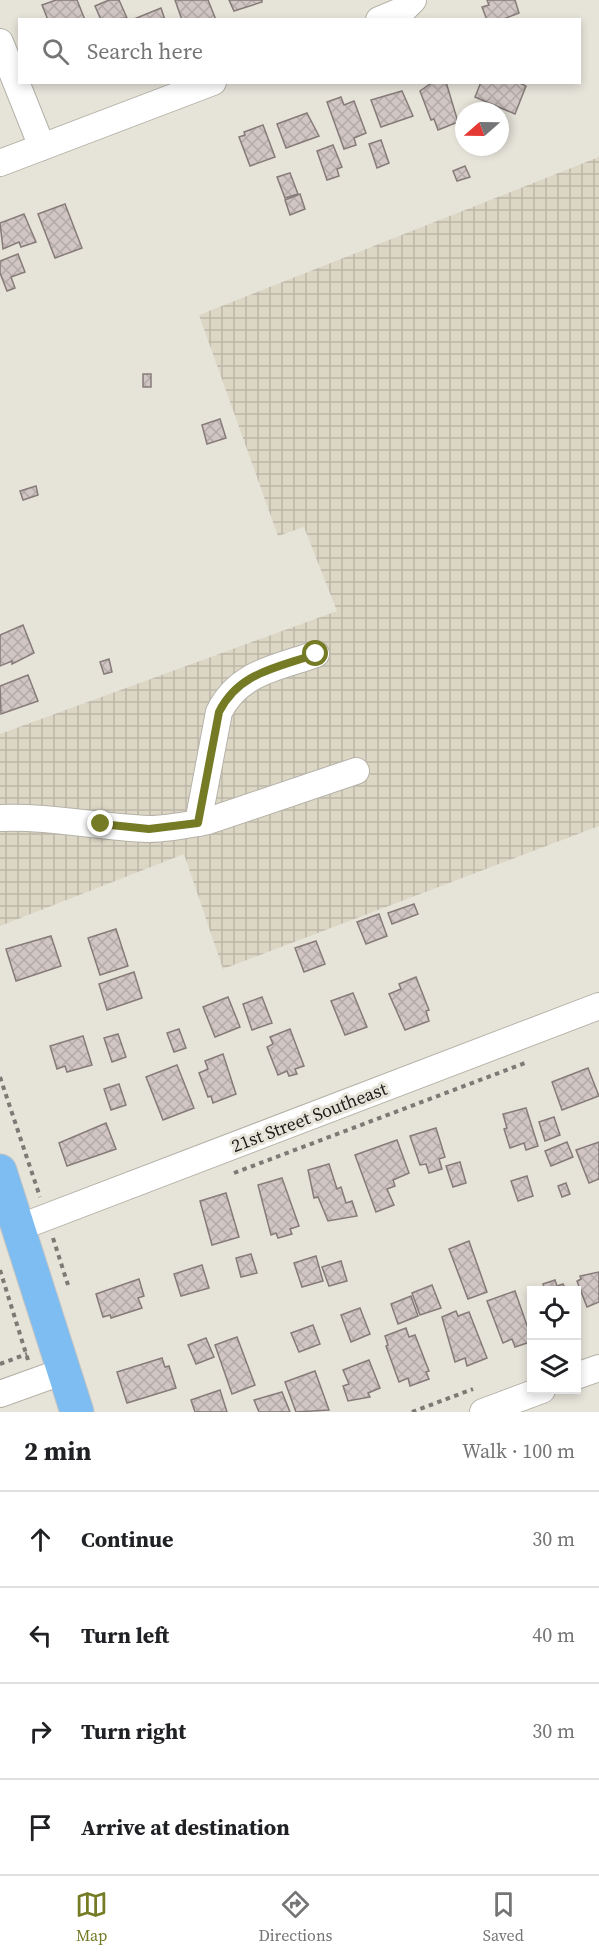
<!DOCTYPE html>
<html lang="en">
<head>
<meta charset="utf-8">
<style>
	body { margin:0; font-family:"Source Serif 4",serif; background:#f2f2f2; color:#202124 }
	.controls { position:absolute; right:18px; bottom:18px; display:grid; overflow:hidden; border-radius:0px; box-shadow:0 3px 9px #0003 }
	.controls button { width:54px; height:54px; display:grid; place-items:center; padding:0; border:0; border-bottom:2px solid #e0e0e0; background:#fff; color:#202124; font:30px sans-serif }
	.compass { position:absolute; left:455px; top:102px; width:54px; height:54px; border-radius:50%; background:#fff; box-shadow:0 3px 9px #0003; rotate:250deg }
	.stop { position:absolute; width:18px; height:18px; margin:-14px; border:4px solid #757b25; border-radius:50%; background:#fff }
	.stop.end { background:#757b25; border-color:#fff; box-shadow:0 2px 6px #0008 }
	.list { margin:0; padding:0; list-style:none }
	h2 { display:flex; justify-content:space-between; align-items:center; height:78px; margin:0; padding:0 24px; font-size:26px }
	h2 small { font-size:20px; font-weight:400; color:#757577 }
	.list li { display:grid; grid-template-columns:39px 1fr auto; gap:18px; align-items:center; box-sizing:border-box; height:96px; padding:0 24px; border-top:2px solid #e0e0e0 }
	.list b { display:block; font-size:22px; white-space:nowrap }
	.list em { font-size:20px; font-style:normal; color:#757577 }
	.icon { flex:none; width:33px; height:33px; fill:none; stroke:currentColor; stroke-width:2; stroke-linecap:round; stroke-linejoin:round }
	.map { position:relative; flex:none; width:599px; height:1412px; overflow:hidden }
	.search { position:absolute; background:#fff; box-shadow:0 3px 9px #0003; left:18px; right:18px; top:18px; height:66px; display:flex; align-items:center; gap:15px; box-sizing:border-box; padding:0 21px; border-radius:0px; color:#757577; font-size:22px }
	.sheet { height:462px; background:#fff }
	nav { display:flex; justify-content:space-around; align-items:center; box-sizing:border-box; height:84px; border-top:2px solid #e0e0e0; background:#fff; font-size:16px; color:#757577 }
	nav a { display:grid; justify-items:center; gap:3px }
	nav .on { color:#757b25 }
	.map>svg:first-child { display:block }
	.industrial { fill:url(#industrial-grid) }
	.building { fill:url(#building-cross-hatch); stroke:#867b79; stroke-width:1.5 }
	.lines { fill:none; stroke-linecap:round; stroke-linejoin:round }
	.minor-casing { stroke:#b5b2a8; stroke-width:28 }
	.major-casing { stroke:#c4c4c3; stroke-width:35 }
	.path { stroke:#7c7a74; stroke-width:4; stroke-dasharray:4.5 4.5; stroke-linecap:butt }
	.minor { stroke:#fff; stroke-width:26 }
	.major { stroke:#7ebdf2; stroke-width:33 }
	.route { stroke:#757b25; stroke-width:8 }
	.labels { text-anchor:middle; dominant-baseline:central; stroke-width:6; stroke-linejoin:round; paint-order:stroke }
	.street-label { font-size:18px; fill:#1c1b18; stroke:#e6e3d9 }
</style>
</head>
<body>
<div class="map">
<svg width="599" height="1412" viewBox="0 0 599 1412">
	<defs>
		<pattern id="industrial-grid" width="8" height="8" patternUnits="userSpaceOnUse" patternTransform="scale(1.5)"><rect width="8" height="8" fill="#dcd6c5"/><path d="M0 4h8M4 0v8" fill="none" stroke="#bcb7a8"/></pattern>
		<pattern id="building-cross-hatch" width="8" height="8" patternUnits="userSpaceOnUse" patternTransform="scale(1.5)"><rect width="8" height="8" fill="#d1c6c3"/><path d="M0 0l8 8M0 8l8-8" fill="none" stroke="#b3aaa7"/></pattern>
	</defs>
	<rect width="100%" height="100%" fill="#e6e3d9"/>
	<!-- industrial -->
	<path class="industrial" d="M 599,157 L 599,826 L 223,969 L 184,854 L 0,926 L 0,734 L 337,611 L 304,527 L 278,536 L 199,315 Z"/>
	<!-- building -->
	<g class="building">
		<path d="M 56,0 L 77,0 L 85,20 L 48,20 L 42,5 Z"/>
		<path d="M 109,0 L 119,0 L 127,18 L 101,20 L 95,6 Z"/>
		<path d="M 175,0 L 208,0 L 216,20 L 182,20 Z"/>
		<path d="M 229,0 L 262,0 L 262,2 L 234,11 Z"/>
		<path d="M 487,0 L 515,0 L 519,13 L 501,20 L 487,20 L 482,7 L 489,5 Z"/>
		<path d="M 161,8 L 165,20 L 134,20 L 134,19 Z"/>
		<path d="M 433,82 L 446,82 L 458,122 L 438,130 L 434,119 L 431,120 L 420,91 Z"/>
		<path d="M 481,82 L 518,82 L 526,86 L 515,114 L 475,97 Z"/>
		<path d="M 402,91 L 413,116 L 381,127 L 371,100 Z"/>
		<path d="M 341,97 L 344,105 L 354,101 L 366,133 L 354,138 L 356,145 L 344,149 L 327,102 Z"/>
		<path d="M 307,113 L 319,136 L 286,148 L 277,124 Z"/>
		<path d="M 263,125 L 275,157 L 250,166 L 239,137 L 245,135 L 244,132 Z"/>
		<path d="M 381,140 L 389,163 L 377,168 L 369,144 Z"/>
		<path d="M 333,145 L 342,167 L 337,169 L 339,176 L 327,180 L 317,151 Z"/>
		<path d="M 465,166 L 470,177 L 457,181 L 453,171 Z"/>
		<path d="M 290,173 L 298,194 L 285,198 L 277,177 Z"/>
		<path d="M 300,194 L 305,209 L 290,215 L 285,200 Z"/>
		<path d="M 65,204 L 82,248 L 55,258 L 38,214 Z"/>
		<path d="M 24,214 L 36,242 L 21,247 L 19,242 L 3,249 L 0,223 Z"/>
		<path d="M 18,254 L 25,272 L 11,277 L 15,288 L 7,291 L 0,273 L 0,261 Z"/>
		<rect x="143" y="374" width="8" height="13"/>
		<path d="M 220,419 L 226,438 L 207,444 L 202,425 Z"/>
		<path d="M 36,486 L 38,495 L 23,500 L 20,491 Z"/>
		<path d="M 23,625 L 34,653 L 12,664 L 12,661 L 0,666 L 0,635 Z"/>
		<path d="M 109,659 L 112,672 L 104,674 L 100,662 Z"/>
		<path d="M 28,675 L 38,701 L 1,714 L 0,686 Z"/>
		<path d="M 414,904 L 418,914 L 392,924 L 388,913 Z"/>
		<path d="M 379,914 L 387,936 L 366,944 L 357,922 Z"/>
		<path d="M 116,929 L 128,966 L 100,975 L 88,938 Z"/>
		<path d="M 51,936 L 61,966 L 16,981 L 6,949 Z"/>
		<path d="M 316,941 L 325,964 L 304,972 L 295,948 Z"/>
		<path d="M 134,972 L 142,998 L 107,1010 L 99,984 Z"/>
		<path d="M 416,977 L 429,1010 L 426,1011 L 429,1021 L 405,1030 L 389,994 L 401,989 L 399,984 Z"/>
		<path d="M 353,993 L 367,1027 L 345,1035 L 331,1001 Z"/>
		<path d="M 228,997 L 240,1027 L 215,1037 L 203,1007 Z"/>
		<path d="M 262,997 L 272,1023 L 252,1030 L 243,1004 Z"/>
		<path d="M 179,1029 L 186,1048 L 174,1052 L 167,1033 Z"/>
		<path d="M 290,1029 L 304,1066 L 295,1069 L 297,1074 L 289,1076 L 287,1071 L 278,1075 L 267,1047 L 273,1044 L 270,1037 Z"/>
		<path d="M 118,1034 L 126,1057 L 112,1062 L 104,1038 Z"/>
		<path d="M 83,1036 L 92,1065 L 67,1072 L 65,1066 L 57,1069 L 50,1046 Z"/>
		<path d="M 223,1054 L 236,1094 L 213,1103 L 211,1096 L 208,1097 L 199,1073 L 208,1069 L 205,1061 Z"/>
		<path d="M 177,1065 L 194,1108 L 163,1120 L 146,1077 Z"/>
		<path d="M 588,1068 L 599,1096 L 562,1110 L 552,1082 Z"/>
		<path d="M 119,1084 L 126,1105 L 111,1110 L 104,1089 Z"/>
		<path d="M 526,1108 L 538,1146 L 526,1150 L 524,1143 L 510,1148 L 504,1129 L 507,1128 L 503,1114 Z"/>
		<path d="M 554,1117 L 560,1135 L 545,1141 L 539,1122 Z"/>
		<path d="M 106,1123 L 116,1149 L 67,1166 L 59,1143 Z"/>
		<path d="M 436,1128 L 445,1157 L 439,1159 L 442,1169 L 429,1173 L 426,1164 L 420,1165 L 410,1136 Z"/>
		<path d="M 397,1140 L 409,1173 L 393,1180 L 395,1186 L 387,1189 L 394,1205 L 376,1212 L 355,1155 Z"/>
		<path d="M 567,1142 L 573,1157 L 551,1166 L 545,1151 Z"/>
		<path d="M 599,1142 L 599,1179 L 589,1183 L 576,1150 Z"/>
		<path d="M 460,1162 L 466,1183 L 453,1187 L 446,1166 Z"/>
		<path d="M 329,1164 L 337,1189 L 341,1187 L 346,1203 L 352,1201 L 357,1216 L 328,1221 L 318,1197 L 314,1198 L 308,1170 Z"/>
		<path d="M 527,1176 L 533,1196 L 518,1201 L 511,1181 Z"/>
		<path d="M 282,1178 L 299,1226 L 290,1229 L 292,1234 L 278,1238 L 276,1233 L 271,1235 L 258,1185 Z"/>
		<path d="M 566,1183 L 570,1194 L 562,1197 L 558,1186 Z"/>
		<path d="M 226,1193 L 239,1237 L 212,1245 L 200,1201 Z"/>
		<path d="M 469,1241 L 487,1292 L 468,1299 L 449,1249 Z"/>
		<path d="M 251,1254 L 257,1273 L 241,1277 L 236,1258 Z"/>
		<path d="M 316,1256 L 323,1281 L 302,1287 L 294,1263 Z"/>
		<path d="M 341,1261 L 347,1281 L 329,1286 L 322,1267 Z"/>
		<path d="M 202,1265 L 209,1288 L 181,1296 L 174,1274 Z"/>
		<path d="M 599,1272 L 599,1302 L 587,1307 L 577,1281 L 581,1279 L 580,1276 Z"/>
		<path d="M 139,1279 L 144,1296 L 138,1298 L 142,1308 L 111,1318 L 110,1315 L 103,1317 L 96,1294 Z"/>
		<path d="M 555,1280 L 557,1286 L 563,1284 L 566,1290 L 545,1290 L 543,1284 Z"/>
		<path d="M 432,1285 L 441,1308 L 420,1315 L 412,1293 Z"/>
		<path d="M 515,1291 L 530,1334 L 528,1335 L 530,1342 L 515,1347 L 512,1339 L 503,1343 L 487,1301 Z"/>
		<path d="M 411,1296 L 418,1316 L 398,1324 L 391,1304 Z"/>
		<path d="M 360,1308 L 370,1334 L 351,1342 L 341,1315 Z"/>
		<path d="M 456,1311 L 458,1316 L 469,1312 L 487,1358 L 467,1366 L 465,1358 L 455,1362 L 442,1317 Z"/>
		<path d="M 313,1325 L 320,1344 L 299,1352 L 291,1333 Z"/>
		<path d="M 406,1328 L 409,1337 L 415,1335 L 429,1371 L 426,1372 L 429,1379 L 410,1386 L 408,1378 L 399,1382 L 386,1346 L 388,1345 L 385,1336 Z"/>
		<path d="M 237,1337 L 255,1385 L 232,1394 L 215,1345 Z"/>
		<path d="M 206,1338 L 214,1357 L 196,1364 L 188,1345 Z"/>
		<path d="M 162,1358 L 165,1367 L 169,1366 L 176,1388 L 127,1403 L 117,1372 Z"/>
		<path d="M 369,1360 L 380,1388 L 368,1393 L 370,1397 L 348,1401 L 343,1386 L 349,1384 L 343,1370 Z"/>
		<path d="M 315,1371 L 329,1410 L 296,1412 L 285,1382 Z"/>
		<path d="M 220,1390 L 227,1412 L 195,1412 L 191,1400 Z"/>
		<path d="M 282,1392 L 290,1412 L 259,1412 L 254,1400 Z"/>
	</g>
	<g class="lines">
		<defs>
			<g id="minor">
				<path d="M 379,20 L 403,10 L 413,0"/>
				<path d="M 0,42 L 42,147"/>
				<path d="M 0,163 L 213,82"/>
				<path d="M 0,818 C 50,816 98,827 148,829 C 168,829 188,825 208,821 L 356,771"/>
				<path d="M 198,823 L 219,712 C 239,672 277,668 316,654"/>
				<path d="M 18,1228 L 599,1006"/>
				<path d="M 576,1376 L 599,1368"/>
				<path d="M 0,1394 L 64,1371"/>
				<path d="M 483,1412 L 542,1390"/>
			</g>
			<path id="major" d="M 0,1171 L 77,1412"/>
		</defs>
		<!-- minor casing -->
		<use href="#minor" class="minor-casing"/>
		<!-- major casing -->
		<use href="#major" class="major-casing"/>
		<!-- path -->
		<g class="path">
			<path d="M 0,1077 L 40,1197"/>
			<path d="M 234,1173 L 525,1063"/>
			<path d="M 53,1238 L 68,1285"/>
			<path d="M 0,1270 L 28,1360"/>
			<path d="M 0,1364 L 27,1354"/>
			<path d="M 412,1412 L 473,1389"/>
		</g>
		<!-- minor -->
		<use href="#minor" class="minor"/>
		<!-- major -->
		<use href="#major" class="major"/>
	</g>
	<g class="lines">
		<!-- route -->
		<path class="route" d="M 101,824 L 149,829 L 198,823 L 219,712 C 239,672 277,668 316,654"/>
	</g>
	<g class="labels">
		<!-- street labels -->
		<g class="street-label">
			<text transform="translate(309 1117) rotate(-21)">21st Street Southeast</text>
		</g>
	</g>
</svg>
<div class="controls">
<button><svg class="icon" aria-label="locate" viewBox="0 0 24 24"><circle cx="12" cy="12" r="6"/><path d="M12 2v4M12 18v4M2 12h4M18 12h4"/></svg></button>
<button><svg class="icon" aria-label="layers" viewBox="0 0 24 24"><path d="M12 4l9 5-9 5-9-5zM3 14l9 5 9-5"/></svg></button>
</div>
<svg class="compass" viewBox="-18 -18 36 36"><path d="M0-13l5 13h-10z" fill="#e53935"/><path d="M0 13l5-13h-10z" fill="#757577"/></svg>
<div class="stop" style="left:316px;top:654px"></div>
<div class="stop end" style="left:101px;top:824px"></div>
<div class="search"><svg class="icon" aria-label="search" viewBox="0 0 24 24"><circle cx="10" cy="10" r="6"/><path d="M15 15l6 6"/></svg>Search here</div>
</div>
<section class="sheet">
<h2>2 min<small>Walk · 100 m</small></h2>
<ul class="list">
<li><svg class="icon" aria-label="ahead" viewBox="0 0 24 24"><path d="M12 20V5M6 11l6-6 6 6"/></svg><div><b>Continue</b></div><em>30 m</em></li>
<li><svg class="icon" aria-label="left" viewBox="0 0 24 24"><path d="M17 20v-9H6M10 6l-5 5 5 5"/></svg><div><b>Turn left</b></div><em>40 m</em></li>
<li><svg class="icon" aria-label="right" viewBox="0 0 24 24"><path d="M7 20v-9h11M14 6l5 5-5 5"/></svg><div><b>Turn right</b></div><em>30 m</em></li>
<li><svg class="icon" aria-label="arrive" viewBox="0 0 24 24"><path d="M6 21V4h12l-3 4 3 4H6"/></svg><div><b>Arrive at destination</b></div></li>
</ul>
</section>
<nav>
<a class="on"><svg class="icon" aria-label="map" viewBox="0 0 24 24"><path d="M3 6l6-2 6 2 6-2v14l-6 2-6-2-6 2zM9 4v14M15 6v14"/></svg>Map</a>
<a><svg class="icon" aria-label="directions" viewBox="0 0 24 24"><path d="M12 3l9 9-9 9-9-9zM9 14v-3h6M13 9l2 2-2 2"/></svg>Directions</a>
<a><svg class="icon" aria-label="saved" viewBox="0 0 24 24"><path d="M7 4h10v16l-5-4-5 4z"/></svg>Saved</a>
</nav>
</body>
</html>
